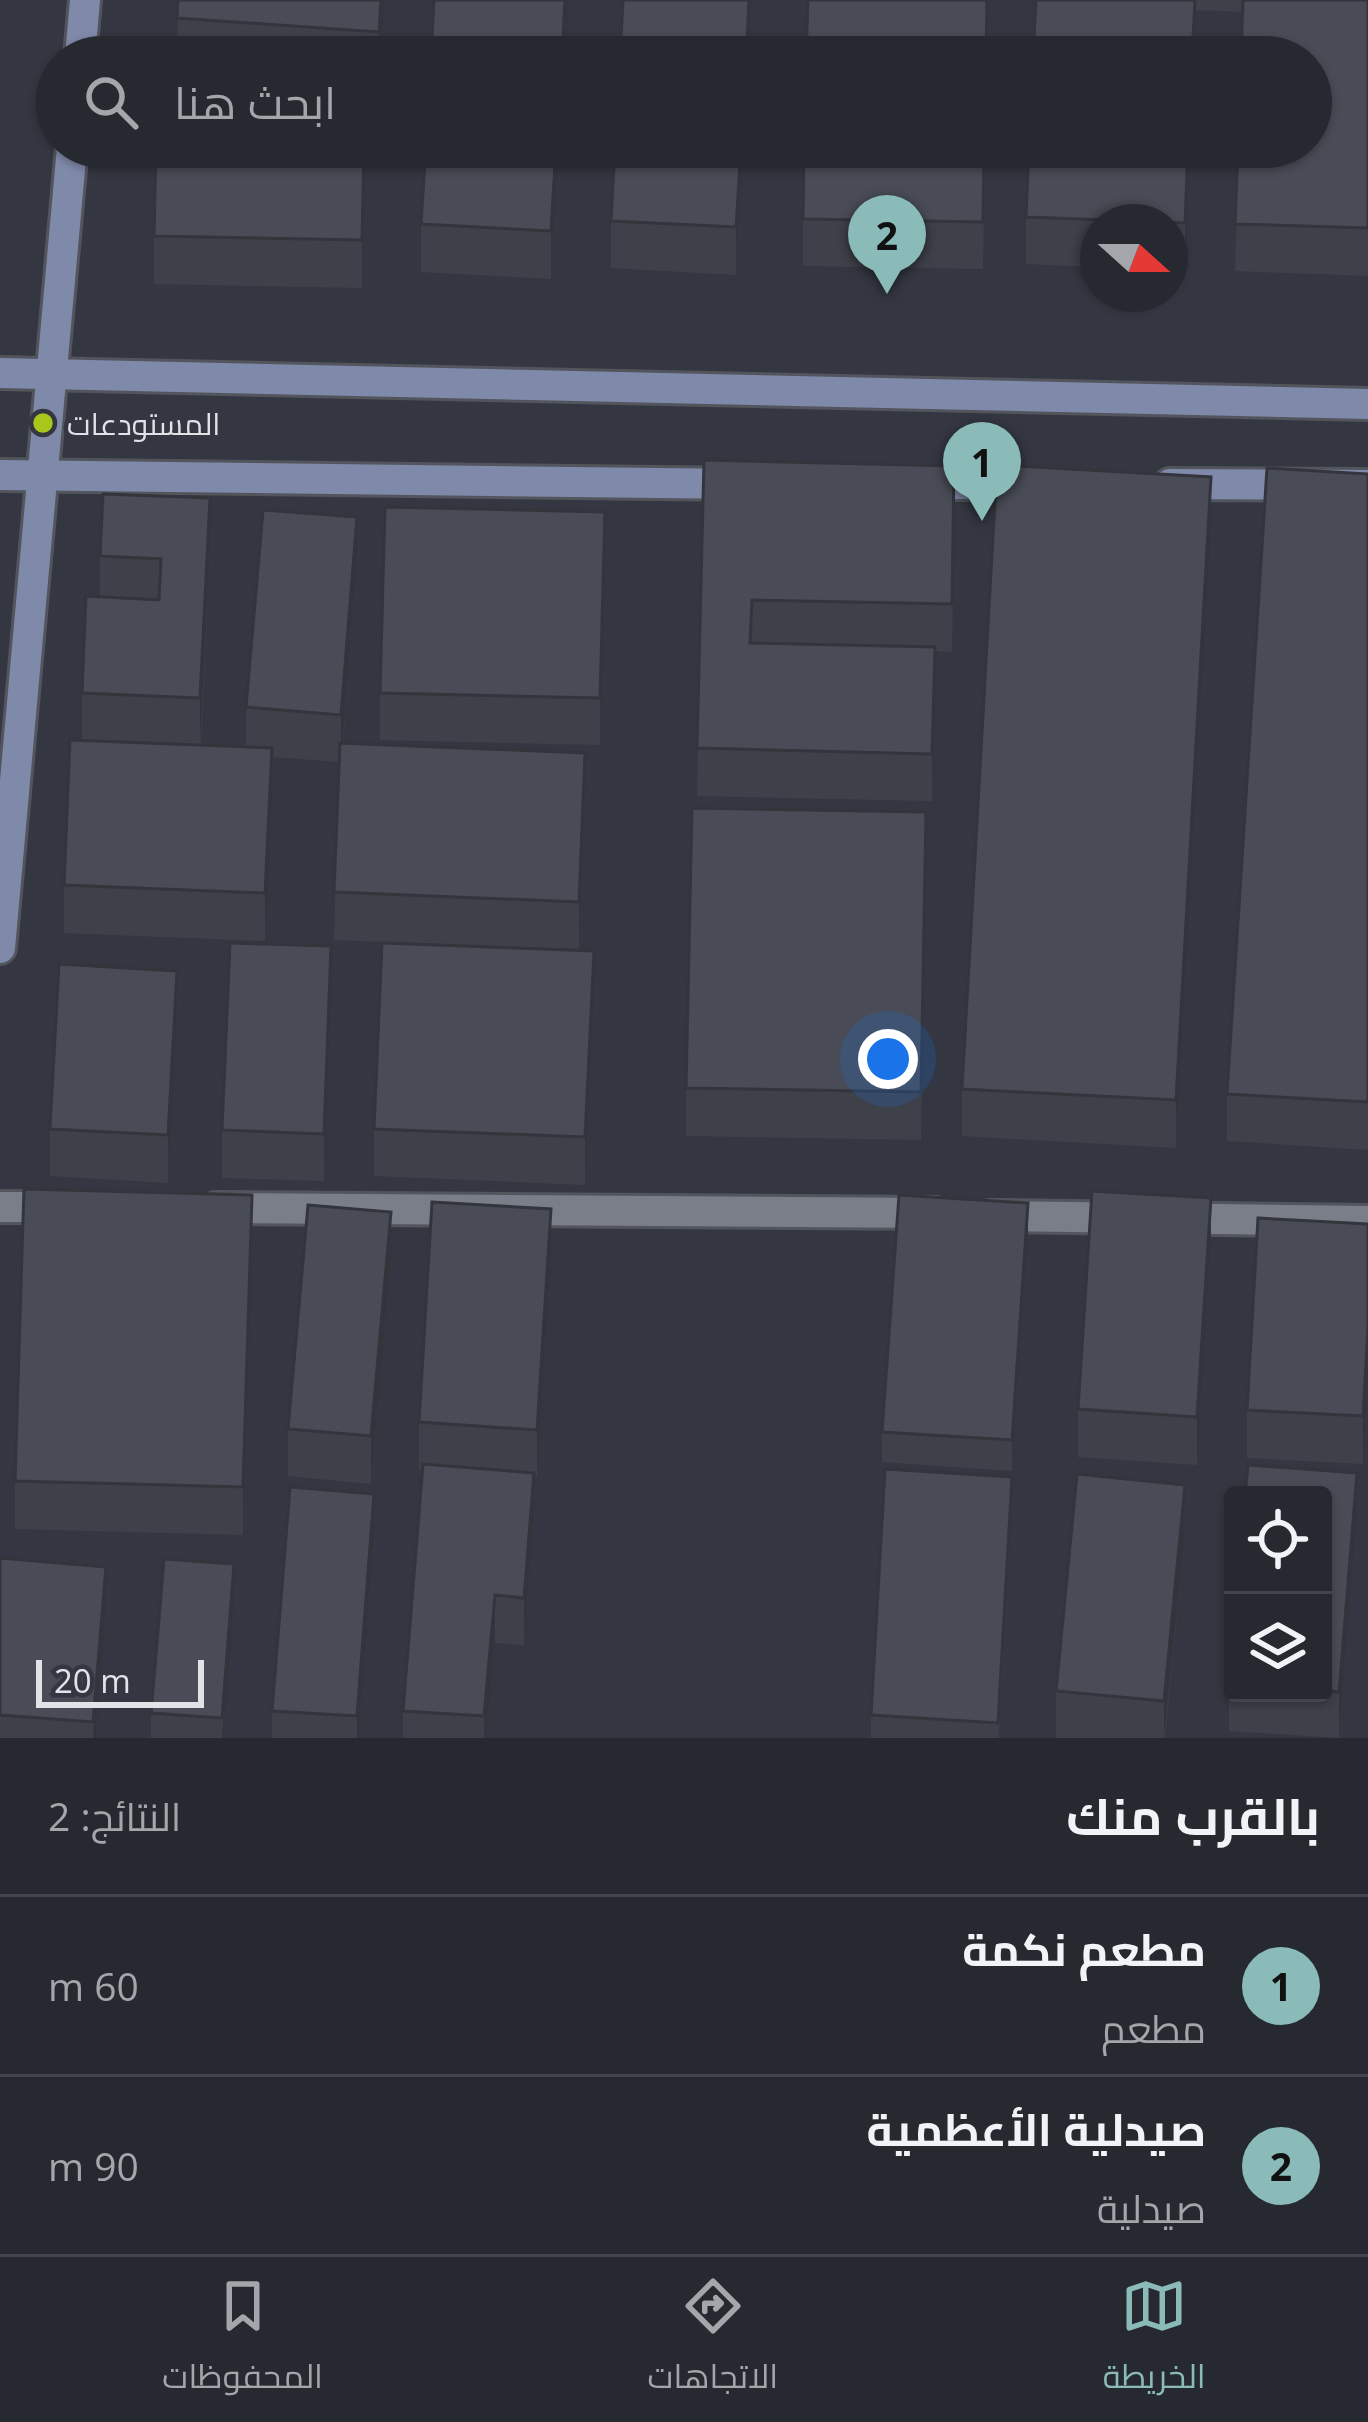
<!DOCTYPE html>
<html lang="ar">
<head>
<meta charset="utf-8">
<style>
	body { margin:0; font-family:"Open Sans",Cairo,sans-serif; background:#33353d; color:#f1f3f6; direction:rtl }
	.controls { position:absolute; right:36px; bottom:36px; display:grid; overflow:hidden; border-radius:12px; box-shadow:0 3px 9px #0004 }
	.controls button { width:108px; height:108px; display:grid; place-items:center; padding:0; border:0; border-bottom:3px solid #43454d; background:#272931; color:#f1f3f6; font:60px sans-serif }
	.compass { position:absolute; left:1080px; top:204px; width:108px; height:108px; border-radius:50%; background:#272931; box-shadow:0 3px 9px #0004; rotate:111deg }
	.scale { position:absolute; left:36px; bottom:30px; width:168px; box-sizing:border-box; padding-left:12px; border:6px solid #e1e3e9; border-top:0; font-size:33px; line-height:42px; white-space:nowrap; color:#e1e3e9; -webkit-text-stroke:9px #343741; paint-order:stroke }
	.you { position:absolute; left:888px; top:1059px; width:42px; height:42px; margin:-30px; border:9px solid #fff; border-radius:50%; background:#1a73e8; box-shadow:0 0 0 18px #1a73e833 }
	.badge { display:grid; place-items:center; width:78px; height:78px; border-radius:50%; background:#8bbbb9; color:#111; font-size:39px; font-weight:700 }
	.pin { position:absolute; translate:-50% -99px; filter:drop-shadow(0 3px 6px #0008) }
	.pin::after { content:''; position:absolute; top:63px; width:42px; height:36px; background:inherit; clip-path:polygon(0 0,100% 0,50% 100%) }
	.list { margin:0; padding:0; list-style:none }
	h2 { display:flex; justify-content:space-between; align-items:center; height:156px; margin:0; padding:0 48px; font-size:51px }
	h2 small { font-size:39px; font-weight:400; color:#a4a6ab }
	.list li { display:grid; grid-template-columns:78px 1fr auto; gap:36px; align-items:center; box-sizing:border-box; height:180px; padding:0 48px; border-top:3px solid #43454d }
	.list b { display:block; font-size:45px; white-space:nowrap }
	.list p { margin:0; font-size:39px; white-space:nowrap; color:#a4a6ab }
	.list em { font-size:39px; font-style:normal; color:#a4a6ab }
	.icon { flex:none; width:66px; height:66px; fill:none; stroke:currentColor; stroke-width:2; stroke-linecap:round; stroke-linejoin:round }
	.map { position:relative; flex:none; width:1368px; height:1738px; overflow:hidden; direction:ltr }
	.search { position:absolute; background:#272931; box-shadow:0 3px 9px #0004; left:36px; right:36px; top:36px; height:132px; display:flex; align-items:center; gap:30px; box-sizing:border-box; padding:0 42px; border-radius:66px; color:#a4a6ab; font-size:45px }
	.sheet { height:516px; background:#272931 }
	nav { display:flex; justify-content:space-around; align-items:center; box-sizing:border-box; height:168px; border-top:3px solid #43454d; background:#272931; font-size:33px; color:#a4a6ab }
	nav a { display:grid; justify-items:center; gap:6px }
	nav .on { color:#8bbbb9 }
	.map>svg:first-child { display:block }
	.lines { fill:none; stroke-linecap:round; stroke-linejoin:round }
	.street-casing { stroke:#53555d; stroke-width:36 }
	.secondary-casing { stroke:#53555d; stroke-width:36 }
	.street { stroke:#7a7e88; stroke-width:30 }
	.secondary { stroke:#7f89a9; stroke-width:30 }
	.wall { fill:#3f414a }
	.shaded-wall { fill:#33353c }
	.building { fill:#494c56; stroke:#33353c; stroke-width:3 }
	.poi-dot { fill:#a8c71c; stroke:#343741; stroke-width:4.5 }
	.labels { text-anchor:middle; dominant-baseline:central; stroke-width:9; stroke-linejoin:round; paint-order:stroke }
	.poi-label { font-size:30px; fill:#e1e3e9; stroke:#343741; text-anchor:start }
</style>
</head>
<body>
<div class="map">
<svg width="1368" height="1738" viewBox="0 0 1368 1738">
	<rect width="100%" height="100%" fill="#343741"/>
	<g class="lines">
		<defs>
			<g id="street">
				<path d="M 0,1207 L 60,1207"/>
				<path d="M 216,1208 L 936,1213"/>
				<path d="M 990,1216 L 1368,1221"/>
			</g>
			<g id="secondary">
				<path d="M 80,57 L 85,0"/>
				<path d="M 0,373 L 1368,404"/>
				<path d="M 0,475 L 744,484"/>
				<path d="M 918,484 L 1032,484"/>
				<path d="M 1170,484 L 1368,485"/>
				<path d="M 0,948 L 72,147"/>
			</g>
		</defs>
		<!-- street casing -->
		<use href="#street" class="street-casing"/>
		<!-- secondary casing -->
		<use href="#secondary" class="secondary-casing"/>
		<!-- street -->
		<use href="#street" class="street"/>
		<!-- secondary -->
		<use href="#secondary" class="secondary"/>
	</g>
	<!-- wall -->
	<g class="wall">
		<path d="M 178,0 L 385,0 L 380,57 L 177,57 Z"/>
		<path d="M 1036,0 L 1368,0 L 1368,276 L 1235,271 L 1243,12 L 1196,10 L 1195,57 L 1033,57 Z"/>
		<path d="M 366,147 L 362,288 L 154,284 L 154,236 Z"/>
		<path d="M 559,147 L 551,279 L 421,272 L 421,224 Z"/>
		<path d="M 743,147 L 736,275 L 611,268 L 611,221 Z"/>
		<path d="M 985,147 L 983,269 L 803,266 L 803,219 Z"/>
		<path d="M 1191,147 L 1185,271 L 1170,270 L 1170,222 L 1098,222 L 1098,267 L 1026,264 L 1026,217 Z"/>
		<path d="M 704,460 L 954,514 L 952,652 L 935,651 L 932,801 L 697,796 Z"/>
		<path d="M 1368,474 L 1368,1150 L 1227,1141 L 1227,1094 Z"/>
		<path d="M 1211,524 L 1176,1148 L 962,1136 L 962,1089 Z"/>
		<path d="M 210,546 L 201,745 L 246,747 L 246,707 L 357,564 L 343,743 L 585,801 L 579,949 L 334,940 L 339,762 L 272,757 L 265,941 L 64,933 L 64,885 L 82,740 L 82,693 L 100,597 L 100,556 Z"/>
		<path d="M 605,559 L 600,745 L 380,740 L 380,693 Z"/>
		<path d="M 926,812 L 921,1140 L 686,1136 L 686,1088 Z"/>
		<path d="M 331,994 L 324,1181 L 222,1178 L 222,1130 Z"/>
		<path d="M 594,999 L 585,1185 L 374,1176 L 374,1129 Z"/>
		<path d="M 177,1018 L 168,1183 L 50,1176 L 50,1129 Z"/>
		<path d="M 1368,1224 L 1368,1375 L 1363,1464 L 1247,1458 L 1247,1410 Z"/>
		<path d="M 1028,1234 L 1012,1471 L 882,1462 L 882,1432 Z"/>
		<path d="M 252,1243 L 243,1535 L 15,1529 L 15,1481 Z"/>
		<path d="M 1211,1245 L 1197,1465 L 1078,1457 L 1078,1409 Z"/>
		<path d="M 551,1256 L 537,1477 L 534,1477 L 534,1520 L 524,1645 L 495,1643 L 487,1738 L 403,1738 L 403,1711 L 422,1470 L 419,1470 L 419,1422 Z"/>
		<path d="M 391,1260 L 371,1484 L 288,1476 L 288,1429 Z"/>
		<path d="M 1323,1495 L 1357,1521 L 1339,1738 L 1229,1731 L 1229,1683 L 1233,1639 L 1233,1693 L 1323,1693 Z"/>
		<path d="M 1012,1507 L 999,1738 L 871,1738 L 871,1715 Z"/>
		<path d="M 1185,1532 L 1165,1738 L 1056,1738 L 1056,1691 Z"/>
		<path d="M 374,1541 L 359,1738 L 272,1738 L 272,1711 Z"/>
		<path d="M 0,1558 L 106,1615 L 96,1738 L 0,1738 Z"/>
		<path d="M 234,1611 L 224,1738 L 151,1738 L 151,1713 Z"/>
	</g>
	<!-- shaded-wall -->
	<g class="shaded-wall">
		<path d="M 381,0 L 385,0 L 380,57 L 379,57 Z"/>
		<path d="M 565,0 L 568,0 L 568,14 L 565,57 L 562,57 Z"/>
		<path d="M 749,0 L 751,0 L 751,20 L 749,57 L 746,57 Z"/>
		<path d="M 1196,0 L 1195,57 L 1192,57 Z"/>
		<path d="M 364,147 L 366,147 L 362,288 L 362,240 Z"/>
		<path d="M 556,147 L 559,147 L 551,279 L 551,231 Z"/>
		<path d="M 741,147 L 743,147 L 736,275 L 736,227 Z"/>
		<path d="M 1188,147 L 1191,147 L 1185,271 L 1185,223 Z"/>
		<path d="M 1211,477 L 1211,524 L 1176,1148 L 1176,1100 Z"/>
		<path d="M 210,498 L 210,546 L 200,745 L 200,698 Z"/>
		<path d="M 605,512 L 605,559 L 600,745 L 600,698 Z"/>
		<path d="M 357,517 L 357,564 L 341,762 L 341,715 Z"/>
		<path d="M 935,647 L 935,695 L 932,801 L 932,754 Z"/>
		<path d="M 272,748 L 272,795 L 265,941 L 265,893 Z"/>
		<path d="M 585,753 L 585,801 L 579,949 L 579,902 Z"/>
		<path d="M 331,946 L 331,994 L 324,1181 L 324,1134 Z"/>
		<path d="M 594,951 L 594,999 L 585,1185 L 585,1137 Z"/>
		<path d="M 177,971 L 177,1018 L 168,1183 L 168,1135 Z"/>
		<path d="M 252,1195 L 252,1243 L 243,1535 L 243,1487 Z"/>
		<path d="M 1211,1198 L 1211,1245 L 1197,1465 L 1197,1417 Z"/>
		<path d="M 1028,1203 L 1028,1234 L 1012,1471 L 1012,1440 Z"/>
		<path d="M 551,1209 L 551,1256 L 537,1477 L 537,1430 Z"/>
		<path d="M 391,1212 L 391,1260 L 371,1484 L 371,1436 Z"/>
		<path d="M 1368,1328 L 1368,1375 L 1363,1464 L 1363,1416 Z"/>
		<path d="M 534,1473 L 534,1520 L 524,1645 L 524,1598 Z"/>
		<path d="M 1357,1473 L 1357,1521 L 1339,1738 L 1339,1692 Z"/>
		<path d="M 1012,1477 L 1012,1507 L 998,1738 L 998,1723 Z"/>
		<path d="M 1185,1485 L 1185,1532 L 1164,1738 L 1164,1701 Z"/>
		<path d="M 374,1494 L 374,1541 L 359,1738 L 357,1738 L 357,1716 Z"/>
		<path d="M 234,1564 L 234,1611 L 224,1738 L 222,1738 Z"/>
		<path d="M 106,1567 L 106,1615 L 96,1738 L 93,1738 Z"/>
		<path d="M 495,1595 L 495,1643 L 487,1738 L 484,1738 L 484,1716 Z"/>
	</g>
	<!-- building -->
	<g class="building">
		<path d="M 178,0 L 381,0 L 379,32 L 177,18 Z"/>
		<path d="M 434,0 L 565,0 L 562,57 L 431,57 Z"/>
		<path d="M 623,0 L 749,0 L 746,57 L 620,57 Z"/>
		<path d="M 808,0 L 987,0 L 986,57 L 806,57 Z"/>
		<path d="M 1036,0 L 1195,0 L 1192,57 L 1033,57 Z"/>
		<path d="M 1243,0 L 1368,0 L 1368,228 L 1235,224 L 1238,147 L 1311,147 L 1311,57 L 1241,57 Z"/>
		<path d="M 156,147 L 364,147 L 362,240 L 154,236 Z"/>
		<path d="M 426,147 L 556,147 L 551,231 L 421,224 Z"/>
		<path d="M 615,147 L 741,147 L 736,227 L 611,221 Z"/>
		<path d="M 804,147 L 984,147 L 983,222 L 803,219 Z"/>
		<path d="M 1029,147 L 1188,147 L 1185,223 L 1026,217 Z"/>
		<path d="M 704,460 L 954,466 L 952,604 L 752,600 L 750,643 L 935,647 L 932,754 L 697,748 Z"/>
		<path d="M 997,465 L 1211,477 L 1176,1100 L 962,1089 Z"/>
		<path d="M 1267,468 L 1368,474 L 1368,1102 L 1227,1094 Z"/>
		<path d="M 103,494 L 210,498 L 200,698 L 82,693 L 86,596 L 159,600 L 161,559 L 100,556 Z"/>
		<path d="M 385,507 L 605,512 L 600,698 L 380,693 Z"/>
		<path d="M 263,510 L 357,517 L 341,715 L 246,707 Z"/>
		<path d="M 70,740 L 272,748 L 265,893 L 64,885 Z"/>
		<path d="M 340,743 L 585,753 L 579,902 L 334,892 Z"/>
		<path d="M 692,808 L 926,812 L 921,1092 L 686,1088 Z"/>
		<path d="M 230,943 L 331,946 L 324,1134 L 222,1130 Z"/>
		<path d="M 382,943 L 594,951 L 585,1137 L 374,1129 Z"/>
		<path d="M 59,964 L 177,971 L 168,1135 L 50,1129 Z"/>
		<path d="M 24,1189 L 252,1195 L 243,1487 L 15,1481 Z"/>
		<path d="M 1092,1191 L 1211,1198 L 1197,1417 L 1078,1409 Z"/>
		<path d="M 899,1195 L 1028,1203 L 1012,1440 L 882,1432 Z"/>
		<path d="M 432,1202 L 551,1209 L 537,1430 L 419,1422 Z"/>
		<path d="M 308,1205 L 391,1212 L 371,1436 L 288,1429 Z"/>
		<path d="M 1258,1218 L 1368,1224 L 1368,1328 L 1363,1416 L 1247,1410 Z"/>
		<path d="M 423,1464 L 534,1473 L 524,1598 L 495,1595 L 484,1716 L 403,1711 Z"/>
		<path d="M 1248,1465 L 1357,1473 L 1339,1692 L 1323,1690 L 1323,1495 L 1245,1495 Z"/>
		<path d="M 885,1469 L 1012,1477 L 998,1723 L 871,1715 Z"/>
		<path d="M 1077,1474 L 1185,1485 L 1164,1701 L 1056,1691 Z"/>
		<path d="M 290,1487 L 374,1494 L 357,1716 L 272,1711 Z"/>
		<path d="M 0,1558 L 106,1567 L 93,1722 L 0,1715 Z"/>
		<path d="M 164,1559 L 234,1564 L 222,1718 L 151,1713 Z"/>
		<path d="M 1233,1639 L 1233,1683 L 1229,1683 Z"/>
	</g>
	<!-- markers -->
	<circle class="poi-dot" cx="43" cy="423" r="12"/>
	<g class="labels">
		<!-- poi labels -->
		<g class="poi-label">
			<text x="67" y="423">المستودعات</text>
		</g>
	</g>
</svg>
<div class="controls">
<button><svg class="icon" aria-label="locate" viewBox="0 0 24 24"><circle cx="12" cy="12" r="6"/><path d="M12 2v4M12 18v4M2 12h4M18 12h4"/></svg></button>
<button><svg class="icon" aria-label="layers" viewBox="0 0 24 24"><path d="M12 4l9 5-9 5-9-5zM3 14l9 5 9-5"/></svg></button>
</div>
<svg class="compass" viewBox="-18 -18 36 36"><path d="M0-13l5 13h-10z" fill="#e53935"/><path d="M0 13l5-13h-10z" fill="#a4a6ab"/></svg>
<div class="scale">20 m</div>
<div class="you"></div>
<div class="pin badge" style="left:982px;top:521px">1</div>
<div class="pin badge" style="left:887px;top:294px">2</div>
<div class="search"><svg class="icon" aria-label="search" viewBox="0 0 24 24"><circle cx="10" cy="10" r="6"/><path d="M15 15l6 6"/></svg>ابحث هنا</div>
</div>
<section class="sheet">
<h2>بالقرب منك<small>النتائج: 2</small></h2>
<ul class="list">
<li><span class="badge">1</span><div><b>مطعم نكمة</b><p>مطعم</p></div><em>60 m</em></li>
<li><span class="badge">2</span><div><b>صيدلية الأعظمية</b><p>صيدلية</p></div><em>90 m</em></li>
</ul>
</section>
<nav>
<a class="on"><svg class="icon" aria-label="map" viewBox="0 0 24 24"><path d="M3 6l6-2 6 2 6-2v14l-6 2-6-2-6 2zM9 4v14M15 6v14"/></svg>الخريطة</a>
<a><svg class="icon" aria-label="directions" viewBox="0 0 24 24"><path d="M12 3l9 9-9 9-9-9zM9 14v-3h6M13 9l2 2-2 2"/></svg>الاتجاهات</a>
<a><svg class="icon" aria-label="saved" viewBox="0 0 24 24"><path d="M7 4h10v16l-5-4-5 4z"/></svg>المحفوظات</a>
</nav>
</body>
</html>
